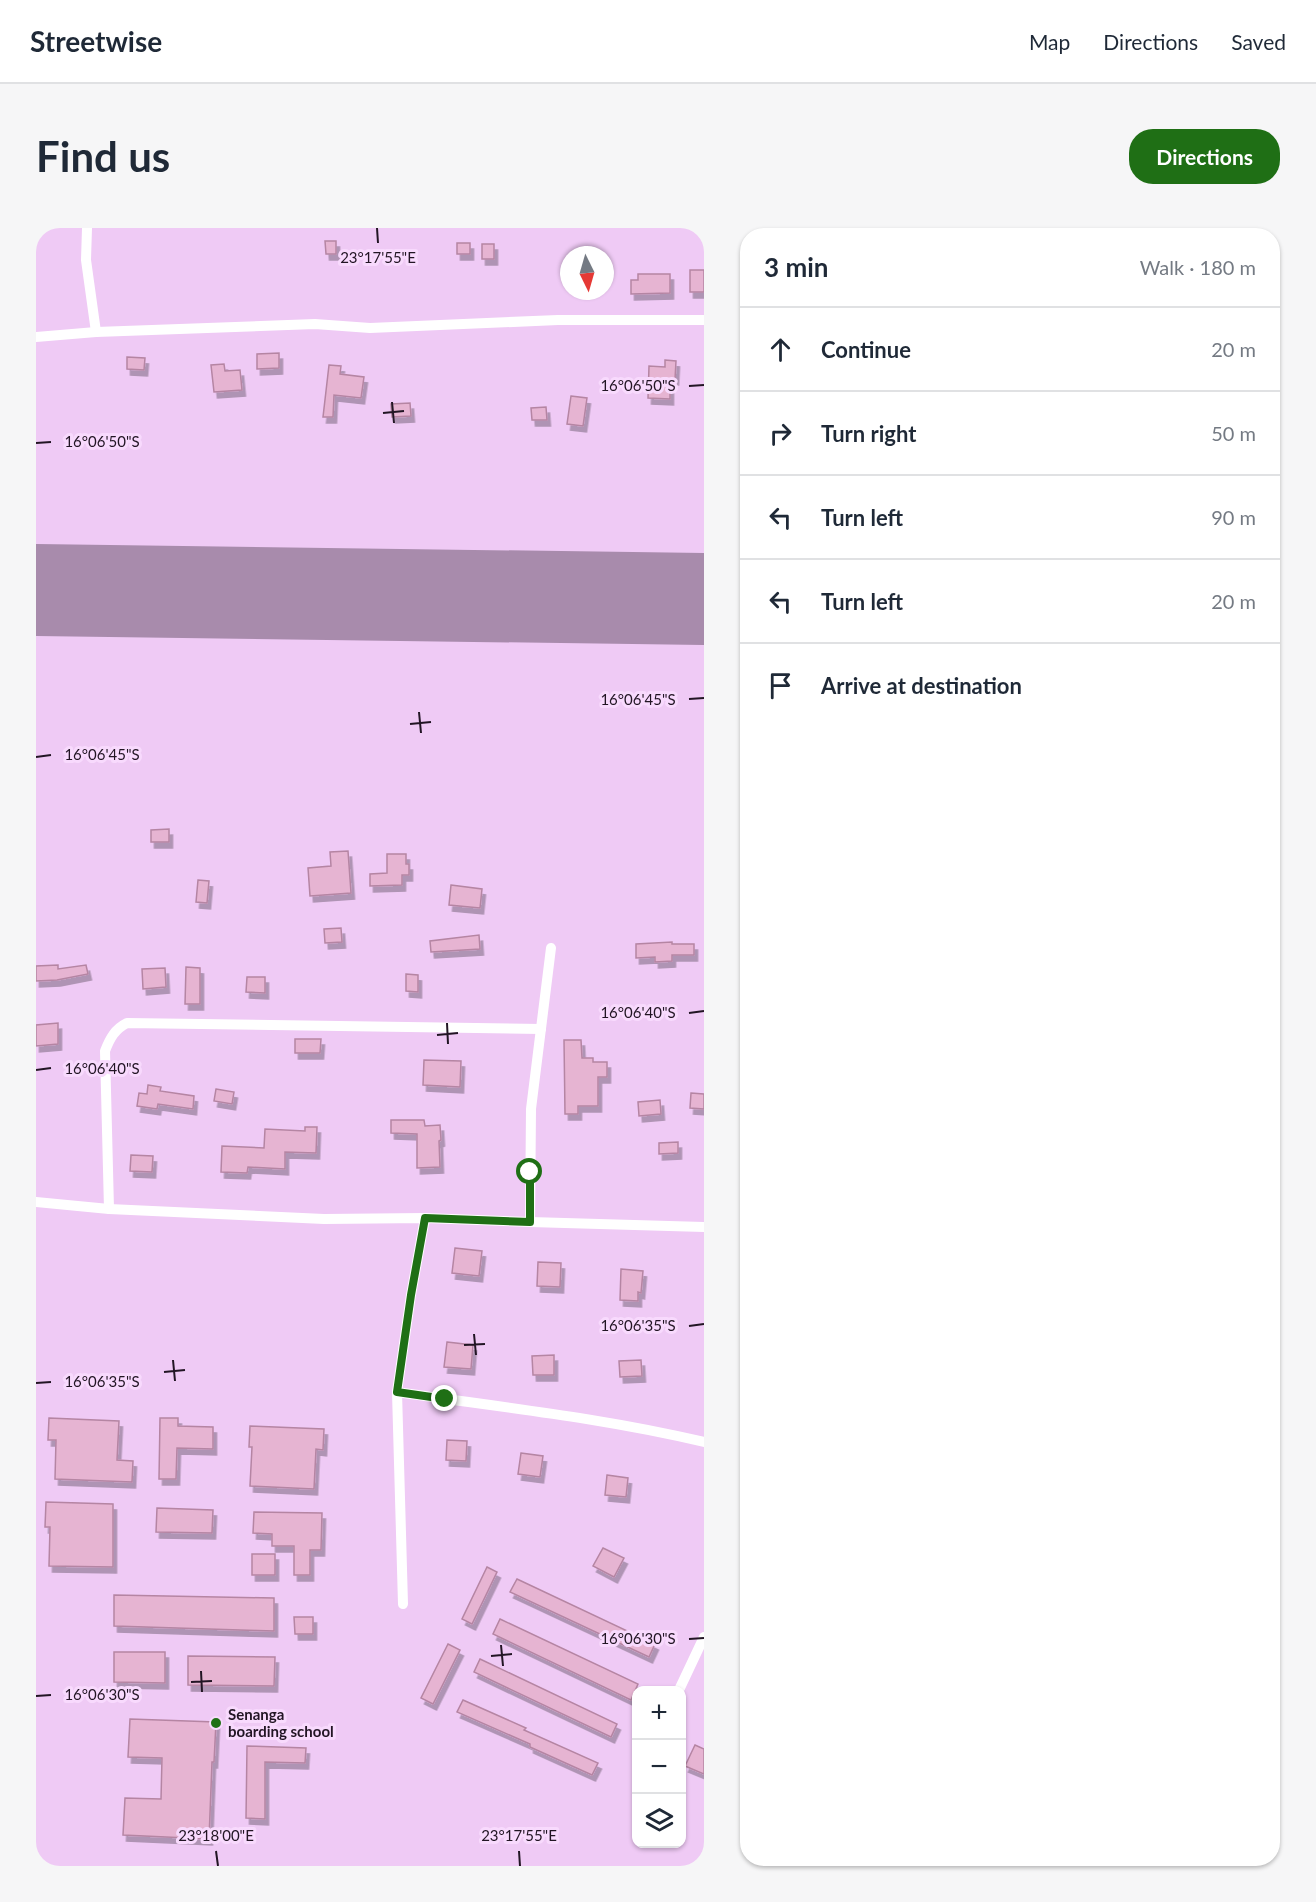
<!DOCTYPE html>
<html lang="en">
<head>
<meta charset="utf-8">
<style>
	body { margin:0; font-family:Lato,sans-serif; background:#f6f6f7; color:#1f2937 }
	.controls { position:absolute; right:18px; bottom:18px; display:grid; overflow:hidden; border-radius:12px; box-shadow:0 2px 4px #0004 }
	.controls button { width:54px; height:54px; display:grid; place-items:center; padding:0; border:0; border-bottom:2px solid #e0e1e3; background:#fff; color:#1f2937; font:30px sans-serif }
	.compass { position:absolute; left:524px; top:18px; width:54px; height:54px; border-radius:50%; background:#fff; box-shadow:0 2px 4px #0004; rotate:175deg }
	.stop { position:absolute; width:18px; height:18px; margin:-14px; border:4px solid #1f6f15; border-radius:50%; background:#fff }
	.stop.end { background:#1f6f15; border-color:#fff; box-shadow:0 2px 6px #0008 }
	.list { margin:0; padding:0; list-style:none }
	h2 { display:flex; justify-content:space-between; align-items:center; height:78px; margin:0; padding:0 24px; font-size:26px }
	h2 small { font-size:20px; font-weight:400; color:#747a83 }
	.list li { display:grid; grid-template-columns:39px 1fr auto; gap:18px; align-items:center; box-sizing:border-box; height:84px; padding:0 24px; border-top:2px solid #e0e1e3 }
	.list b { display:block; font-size:22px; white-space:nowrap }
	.list em { font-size:20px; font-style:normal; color:#747a83 }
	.icon { flex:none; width:33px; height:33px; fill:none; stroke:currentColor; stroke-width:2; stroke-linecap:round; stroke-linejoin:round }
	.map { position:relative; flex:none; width:668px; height:1638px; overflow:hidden; border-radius:24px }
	header { display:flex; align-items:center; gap:36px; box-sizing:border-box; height:84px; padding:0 30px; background:#fff; border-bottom:2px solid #e0e1e3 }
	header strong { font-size:28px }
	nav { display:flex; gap:33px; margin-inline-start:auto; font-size:21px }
	.intro { display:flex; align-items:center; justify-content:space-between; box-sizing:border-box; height:144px; padding:0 36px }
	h1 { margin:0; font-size:42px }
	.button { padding:15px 27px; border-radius:24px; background:#1f6f15; color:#fff; font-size:21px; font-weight:700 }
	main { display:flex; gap:36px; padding:0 36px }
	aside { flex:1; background:#fff; border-radius:24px; box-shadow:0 2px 4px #0004 }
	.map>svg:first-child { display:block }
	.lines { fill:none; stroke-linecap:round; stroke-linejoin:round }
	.runway { stroke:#a88bac; stroke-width:92 }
	.building { fill:#e6b4d2; stroke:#b585a3; stroke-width:1.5; filter:url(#shadow) }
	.street { stroke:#fff; stroke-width:10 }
	.route { stroke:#1f6f15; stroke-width:8 }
	.ticks { fill:none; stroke:#221524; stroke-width:2 }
	.poi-dot { fill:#1f6f15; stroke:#f8dafd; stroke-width:2 }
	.labels { text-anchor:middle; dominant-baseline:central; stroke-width:6; stroke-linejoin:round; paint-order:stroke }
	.poi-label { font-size:15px; font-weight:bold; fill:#221524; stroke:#f8dafd; text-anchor:start }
	.ticks-label { font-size:15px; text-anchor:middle; fill:#221524; stroke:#f8dafd; stroke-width:6; stroke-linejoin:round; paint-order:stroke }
</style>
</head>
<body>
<header>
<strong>Streetwise</strong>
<nav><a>Map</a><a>Directions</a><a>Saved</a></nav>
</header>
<div class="intro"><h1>Find us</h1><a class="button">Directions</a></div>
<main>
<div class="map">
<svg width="668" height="1638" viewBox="0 0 668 1638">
	<defs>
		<filter id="shadow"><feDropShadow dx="3.5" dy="6" stdDeviation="0" flood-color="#0004"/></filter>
	</defs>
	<rect width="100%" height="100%" fill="#efcaf5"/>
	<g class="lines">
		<!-- runway -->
		<path class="runway" d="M 0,362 L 668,371"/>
	</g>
	<!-- building -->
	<g class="building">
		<path d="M 289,13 L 300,13 L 300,26 L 290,26 Z"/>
		<rect x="421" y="15" width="13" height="11"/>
		<rect x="446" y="16" width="12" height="15"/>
		<rect x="654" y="42" width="14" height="22"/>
		<path d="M 602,46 L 634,46 L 634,65 L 595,66 L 595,52 L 602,52 Z"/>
		<path d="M 243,125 L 243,140 L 221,141 L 221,126 Z"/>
		<path d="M 91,129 L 109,130 L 108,142 L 91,141 Z"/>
		<path d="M 629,132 L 640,133 L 639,151 L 634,151 L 634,171 L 612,170 L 613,138 L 629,139 Z"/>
		<path d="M 188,136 L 189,143 L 204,142 L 206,162 L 178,164 L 175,137 Z"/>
		<path d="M 293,137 L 305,138 L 304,146 L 328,149 L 325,170 L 298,167 L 297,189 L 287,189 Z"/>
		<path d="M 535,168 L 551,170 L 547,198 L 531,196 Z"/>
		<path d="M 374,175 L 375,188 L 356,189 L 355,176 Z"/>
		<path d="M 510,179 L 511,192 L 496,192 L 495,180 Z"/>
		<path d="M 133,601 L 133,614 L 115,614 L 115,602 Z"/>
		<path d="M 312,623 L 315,665 L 274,668 L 272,640 L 295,638 L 294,624 Z"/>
		<path d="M 351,626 L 370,626 L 370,636 L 373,636 L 373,647 L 366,647 L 366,657 L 334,658 L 334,646 L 351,645 Z"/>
		<path d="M 162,652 L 173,653 L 171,675 L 160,674 Z"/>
		<path d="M 415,657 L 446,661 L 444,680 L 413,677 Z"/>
		<path d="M 305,700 L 306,714 L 289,715 L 288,701 Z"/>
		<path d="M 443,707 L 444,721 L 395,724 L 394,713 Z"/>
		<path d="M 636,714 L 636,716 L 658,716 L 658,727 L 636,727 L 636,733 L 619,734 L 619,729 L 600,730 L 600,716 Z"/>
		<path d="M 22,737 L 22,741 L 50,737 L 52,746 L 21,752 L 0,753 L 0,738 Z"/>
		<path d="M 150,739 L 164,740 L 164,776 L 149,776 Z"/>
		<path d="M 129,740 L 130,759 L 107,761 L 106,741 Z"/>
		<path d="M 370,746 L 382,747 L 382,764 L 370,763 Z"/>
		<path d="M 211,749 L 229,749 L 229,765 L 210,764 Z"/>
		<path d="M 22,795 L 22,816 L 0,818 L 0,797 Z"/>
		<path d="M 259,811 L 285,811 L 284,825 L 259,825 Z"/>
		<path d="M 528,812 L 545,812 L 546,830 L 557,830 L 557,834 L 571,834 L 571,849 L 562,849 L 562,878 L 542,878 L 542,886 L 529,886 Z"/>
		<path d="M 388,832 L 425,833 L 424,859 L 387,857 Z"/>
		<path d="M 112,857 L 125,859 L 124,863 L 158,868 L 157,881 L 122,876 L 121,881 L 101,878 L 103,865 L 111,866 Z"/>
		<path d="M 180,861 L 198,864 L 196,876 L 178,873 Z"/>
		<path d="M 655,865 L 668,866 L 668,881 L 654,880 Z"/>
		<path d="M 624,872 L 625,886 L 603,888 L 602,874 Z"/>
		<path d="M 355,892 L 388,892 L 389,898 L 404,897 L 405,912 L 403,913 L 404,939 L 381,940 L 381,906 L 355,905 Z"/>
		<path d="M 269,899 L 281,899 L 280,925 L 249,924 L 249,941 L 212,939 L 211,945 L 185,944 L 186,918 L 228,920 L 229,901 L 269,903 Z"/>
		<path d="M 642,914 L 642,925 L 623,926 L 623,915 Z"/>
		<path d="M 95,927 L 117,928 L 116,944 L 94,943 Z"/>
		<path d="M 419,1020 L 446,1023 L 443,1048 L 416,1045 Z"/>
		<path d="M 502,1034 L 525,1035 L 524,1059 L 501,1058 Z"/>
		<path d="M 585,1041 L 607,1043 L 605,1065 L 602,1064 L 602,1073 L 584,1072 Z"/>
		<path d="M 411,1114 L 437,1117 L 435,1141 L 408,1139 Z"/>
		<path d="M 518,1127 L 518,1147 L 497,1147 L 496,1128 Z"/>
		<path d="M 605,1132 L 606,1148 L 584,1149 L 583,1133 Z"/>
		<path d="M 13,1190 L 83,1193 L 81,1232 L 97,1233 L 96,1254 L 19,1251 L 20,1212 L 12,1212 Z"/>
		<path d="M 124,1190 L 142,1190 L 142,1198 L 177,1199 L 177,1221 L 141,1220 L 140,1251 L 123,1251 Z"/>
		<path d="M 214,1198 L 288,1201 L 287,1222 L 280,1221 L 278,1261 L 214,1258 L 216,1219 L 213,1219 Z"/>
		<path d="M 411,1212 L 431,1213 L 430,1233 L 410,1232 Z"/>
		<path d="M 485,1225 L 507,1228 L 504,1249 L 482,1246 Z"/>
		<path d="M 571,1247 L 592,1250 L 590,1269 L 569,1267 Z"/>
		<path d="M 10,1274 L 77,1276 L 77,1339 L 13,1338 L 14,1299 L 9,1299 Z"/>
		<path d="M 121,1280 L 177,1282 L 176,1305 L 120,1304 Z"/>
		<path d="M 218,1284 L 286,1285 L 285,1322 L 274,1322 L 274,1347 L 258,1347 L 258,1318 L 236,1318 L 236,1306 L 217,1305 Z"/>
		<path d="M 567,1320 L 588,1330 L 578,1349 L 557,1338 Z"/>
		<rect x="216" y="1326" width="23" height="21"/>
		<path d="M 451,1339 L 461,1344 L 436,1396 L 426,1391 Z"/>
		<path d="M 481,1351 L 619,1416 L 613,1429 L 474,1364 Z"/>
		<path d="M 78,1367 L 238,1370 L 238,1403 L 78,1398 Z"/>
		<path d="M 258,1389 L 277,1389 L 277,1406 L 259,1406 Z"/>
		<path d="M 464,1391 L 602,1456 L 595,1472 L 457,1406 Z"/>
		<path d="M 412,1416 L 424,1422 L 397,1476 L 385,1470 Z"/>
		<path d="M 78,1424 L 129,1424 L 129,1455 L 78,1454 Z"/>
		<path d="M 152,1428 L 239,1429 L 238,1458 L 152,1457 Z"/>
		<path d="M 444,1431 L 581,1496 L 575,1509 L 438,1444 Z"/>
		<path d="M 427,1472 L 490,1500 L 488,1502 L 562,1535 L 556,1547 L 494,1519 L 494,1516 L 421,1484 Z"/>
		<path d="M 94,1491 L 180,1494 L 178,1534 L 176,1534 L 173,1611 L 87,1607 L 89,1570 L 125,1571 L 126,1530 L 92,1529 Z"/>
		<path d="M 659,1517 L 668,1521 L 668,1546 L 649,1538 Z"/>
		<path d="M 211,1518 L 270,1520 L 269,1535 L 229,1534 L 229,1591 L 210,1590 Z"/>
	</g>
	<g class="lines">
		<!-- street -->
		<g class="street">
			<path d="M 51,0 L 50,32 L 60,104"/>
			<path d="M 0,109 L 60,104 L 279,96 L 334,100 L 522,92 L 668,92"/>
			<path d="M 0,974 L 73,981 L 288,991 L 389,990 L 494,994 L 668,999"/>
			<path d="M 73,981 L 69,823 C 74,810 79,801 91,795 L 505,801"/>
			<path d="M 494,994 L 495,881 L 515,720"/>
			<path d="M 361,1164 C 464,1179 567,1190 668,1214"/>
			<path d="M 367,1376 L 361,1164 L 375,1067 L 389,990"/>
			<path d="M 643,1462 L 668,1409"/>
		</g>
	</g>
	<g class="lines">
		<!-- route -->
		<path class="route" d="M 409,1171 L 361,1164 L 375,1067 L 389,990 L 494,994 L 494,944"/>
	</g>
	<!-- ticks -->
	<path class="ticks" d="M 341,0 L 342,15M 653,158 L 668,157M 356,174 L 358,195M 347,185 L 368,183M 0,215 L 15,214M 653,471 L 668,470M 383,484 L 385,505M 374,496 L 395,494M 0,529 L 15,527M 653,785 L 668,783M 411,795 L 412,816M 401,807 L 422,805M 0,842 L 15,840M 653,1098 L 668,1096M 438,1106 L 440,1127M 428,1117 L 449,1116M 137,1132 L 139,1153M 128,1144 L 149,1142M 0,1155 L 15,1154M 653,1411 L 668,1410M 465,1417 L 467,1438M 455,1428 L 476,1426M 165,1443 L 166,1464M 155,1454 L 176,1453M 0,1468 L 15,1467M 180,1623 L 182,1638M 483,1623 L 484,1638"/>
	<!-- markers -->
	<circle class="poi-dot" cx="180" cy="1495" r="6"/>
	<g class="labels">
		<!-- poi labels -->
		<g class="poi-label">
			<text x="192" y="1486">Senanga<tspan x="192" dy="17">boarding school</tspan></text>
		</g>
	</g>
	<g class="ticks-label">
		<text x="342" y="35">23°17'55"E</text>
		<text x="602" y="163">16°06'50"S</text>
		<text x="66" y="219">16°06'50"S</text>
		<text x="602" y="477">16°06'45"S</text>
		<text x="66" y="532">16°06'45"S</text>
		<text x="602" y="790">16°06'40"S</text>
		<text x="66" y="846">16°06'40"S</text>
		<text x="602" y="1103">16°06'35"S</text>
		<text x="66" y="1159">16°06'35"S</text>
		<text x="602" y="1416">16°06'30"S</text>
		<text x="66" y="1472">16°06'30"S</text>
		<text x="180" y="1613">23°18'00"E</text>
		<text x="483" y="1613">23°17'55"E</text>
	</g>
</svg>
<div class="controls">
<button>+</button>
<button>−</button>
<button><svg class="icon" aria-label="layers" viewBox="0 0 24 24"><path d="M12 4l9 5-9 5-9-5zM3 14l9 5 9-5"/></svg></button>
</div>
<svg class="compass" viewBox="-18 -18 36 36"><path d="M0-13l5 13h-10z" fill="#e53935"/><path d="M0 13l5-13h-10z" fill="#747a83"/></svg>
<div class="stop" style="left:494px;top:944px"></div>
<div class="stop end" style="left:409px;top:1171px"></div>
</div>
<aside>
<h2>3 min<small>Walk · 180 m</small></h2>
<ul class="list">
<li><svg class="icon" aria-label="ahead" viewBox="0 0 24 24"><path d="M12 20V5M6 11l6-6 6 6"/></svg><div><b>Continue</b></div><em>20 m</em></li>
<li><svg class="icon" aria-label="right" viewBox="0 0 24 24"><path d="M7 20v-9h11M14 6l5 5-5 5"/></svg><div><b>Turn right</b></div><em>50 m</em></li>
<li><svg class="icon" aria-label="left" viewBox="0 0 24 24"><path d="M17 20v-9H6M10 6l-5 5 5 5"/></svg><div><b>Turn left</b></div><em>90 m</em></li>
<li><svg class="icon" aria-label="left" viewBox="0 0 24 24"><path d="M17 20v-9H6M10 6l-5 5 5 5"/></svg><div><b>Turn left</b></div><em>20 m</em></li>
<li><svg class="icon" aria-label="arrive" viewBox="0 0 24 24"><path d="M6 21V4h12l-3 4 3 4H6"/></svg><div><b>Arrive at destination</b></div></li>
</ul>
</aside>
</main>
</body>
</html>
